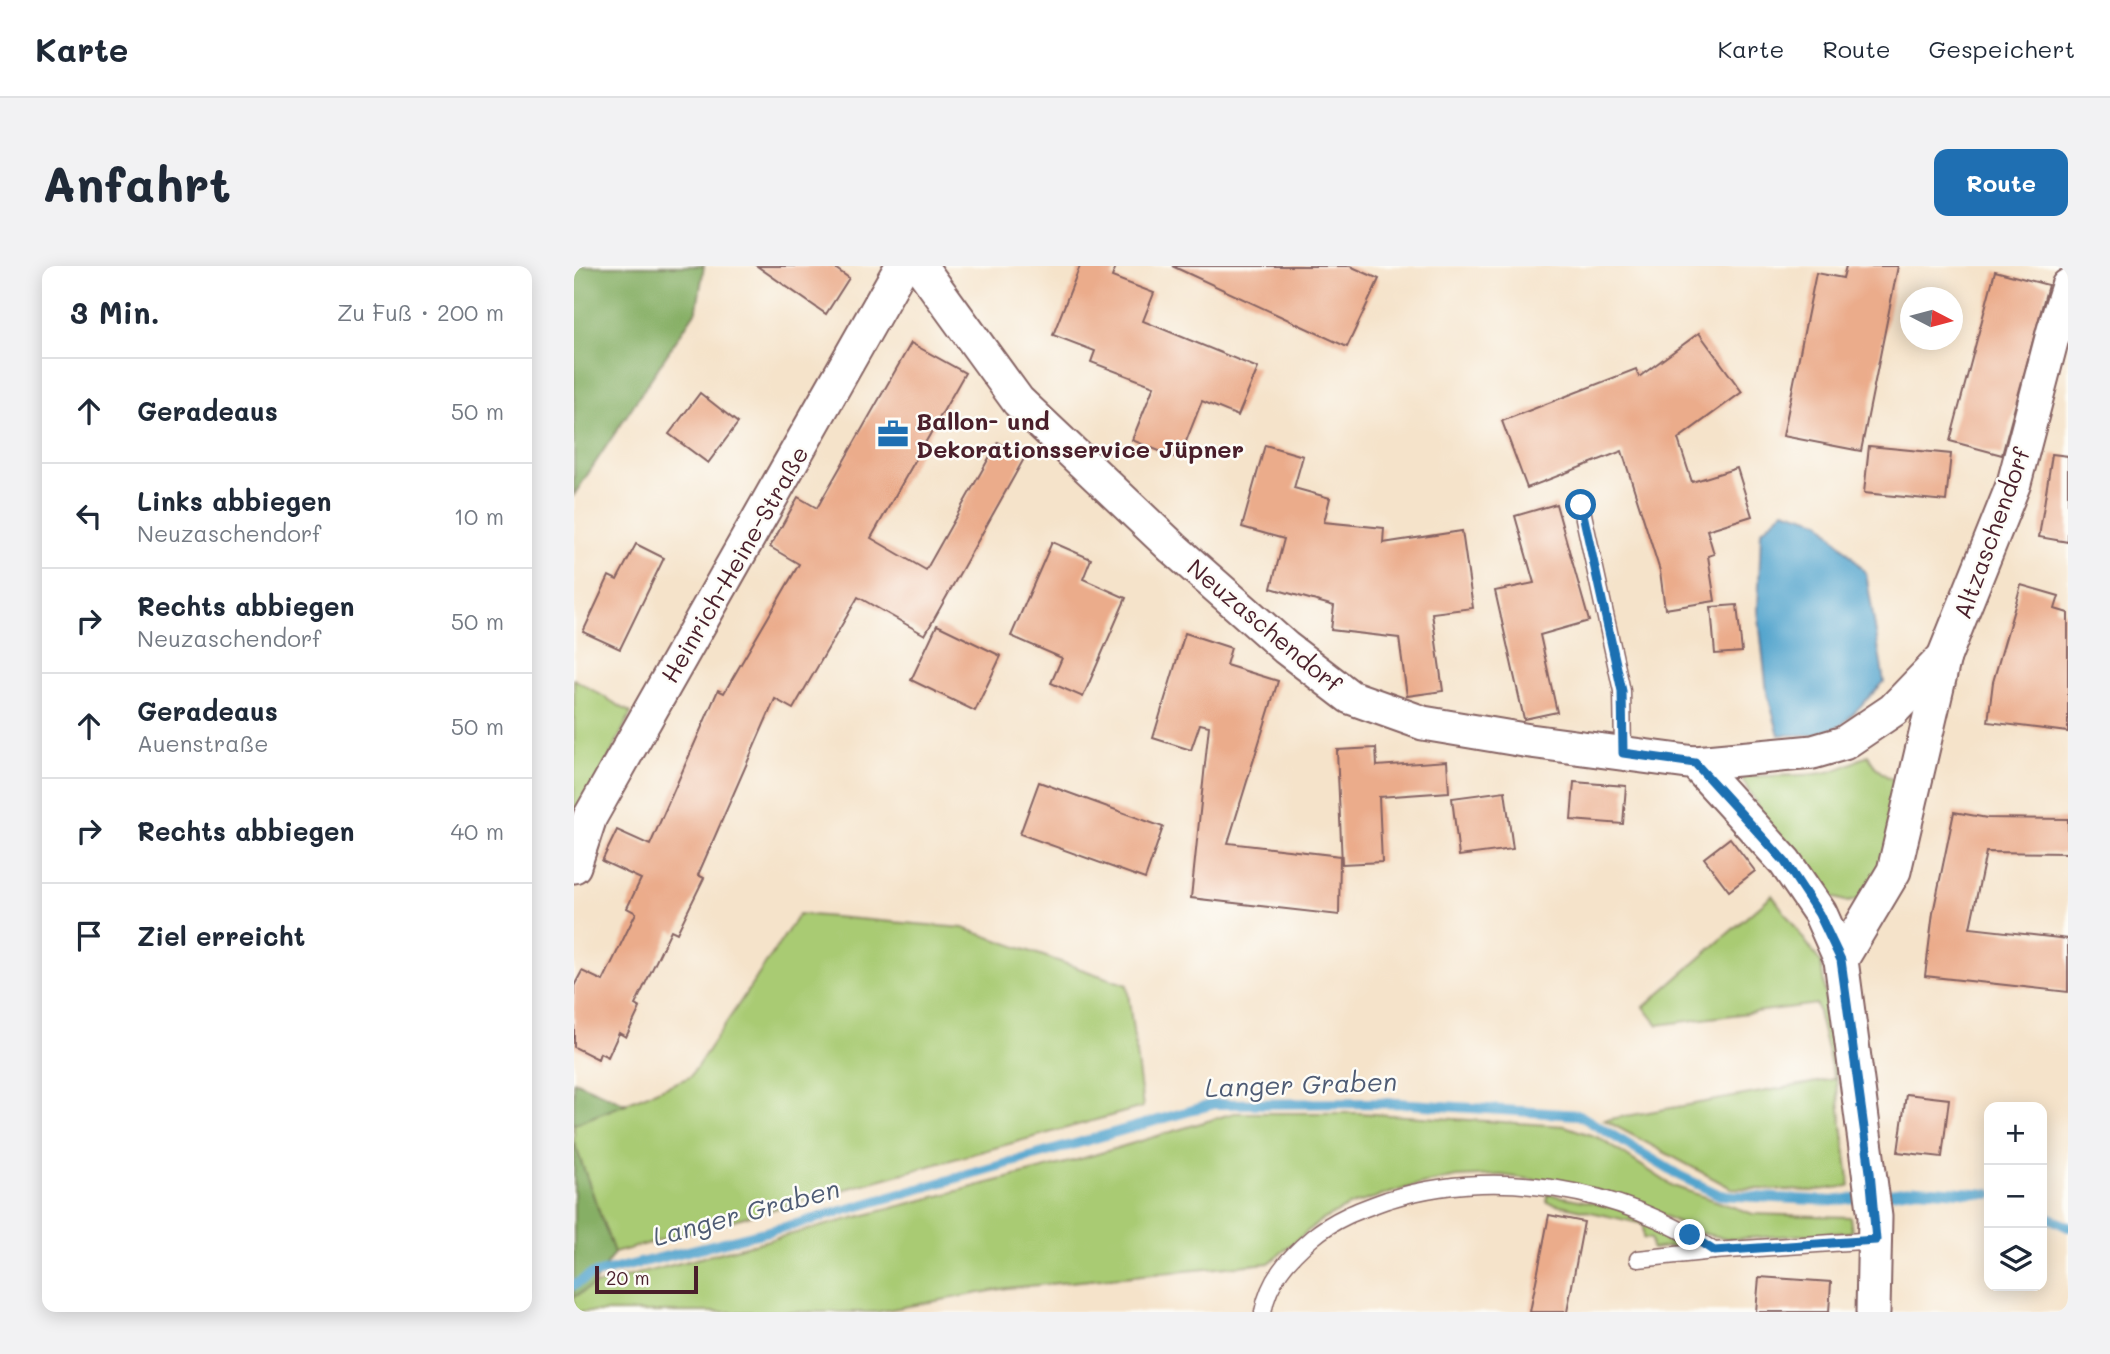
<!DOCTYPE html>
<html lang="de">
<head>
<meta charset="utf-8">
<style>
	body { margin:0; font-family:Mali,sans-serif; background:#f2f2f3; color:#1f2937 }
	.controls { position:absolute; right:21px; bottom:21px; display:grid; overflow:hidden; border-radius:14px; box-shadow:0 4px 18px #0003 }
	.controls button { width:63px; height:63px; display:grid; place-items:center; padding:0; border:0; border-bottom:2px solid #e0e1e3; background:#fff; color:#1f2937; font:35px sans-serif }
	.compass { position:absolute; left:1326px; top:21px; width:63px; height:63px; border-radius:50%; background:#fff; box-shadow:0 4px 18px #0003; rotate:96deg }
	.scale { position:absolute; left:21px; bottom:18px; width:103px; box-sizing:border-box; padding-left:7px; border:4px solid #4a1f2b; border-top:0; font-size:19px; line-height:24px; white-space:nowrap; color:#4a1f2b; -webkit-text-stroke:5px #fdfcf7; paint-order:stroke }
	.stop { position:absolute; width:21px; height:21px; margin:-16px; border:5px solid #1f6fb2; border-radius:50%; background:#fff }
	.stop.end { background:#1f6fb2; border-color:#fff; box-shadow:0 2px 7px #0008 }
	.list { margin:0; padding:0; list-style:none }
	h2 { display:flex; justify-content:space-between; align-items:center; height:91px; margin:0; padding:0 28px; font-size:30px }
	h2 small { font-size:23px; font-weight:400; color:#747a83 }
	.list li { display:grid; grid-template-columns:46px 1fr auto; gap:21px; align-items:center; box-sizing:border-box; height:105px; padding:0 28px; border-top:2px solid #e0e1e3 }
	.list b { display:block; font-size:26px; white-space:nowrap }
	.list p { margin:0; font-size:23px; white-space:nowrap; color:#747a83 }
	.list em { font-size:23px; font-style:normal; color:#747a83 }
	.icon { flex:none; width:38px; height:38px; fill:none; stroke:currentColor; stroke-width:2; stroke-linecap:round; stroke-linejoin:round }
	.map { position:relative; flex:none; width:1494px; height:1046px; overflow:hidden; border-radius:14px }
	header { display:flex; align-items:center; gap:42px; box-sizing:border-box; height:98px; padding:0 35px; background:#fff; border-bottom:2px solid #e0e1e3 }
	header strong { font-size:33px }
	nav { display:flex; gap:38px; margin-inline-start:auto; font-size:24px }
	.intro { display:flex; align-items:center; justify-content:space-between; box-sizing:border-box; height:168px; padding:0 42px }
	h1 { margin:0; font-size:49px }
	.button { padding:18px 32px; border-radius:14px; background:#1f6fb2; color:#fff; font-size:24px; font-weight:700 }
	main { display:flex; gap:42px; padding:0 42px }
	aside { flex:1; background:#fff; border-radius:14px; box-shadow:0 4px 18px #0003 }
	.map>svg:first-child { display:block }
	.green { fill:#a9cb73; stroke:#7a754f; stroke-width:2 }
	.forest { fill:#86af65; stroke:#686748; stroke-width:2 }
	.water { fill:#52a4cd; stroke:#4e627c; stroke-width:2 }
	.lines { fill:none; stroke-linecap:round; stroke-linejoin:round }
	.stream { stroke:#52a4cd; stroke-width:10 }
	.building { fill:#ebac8b }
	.service-casing { stroke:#866463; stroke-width:19 }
	.minor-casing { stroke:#866463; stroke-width:37 }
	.service { stroke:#fff; stroke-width:16 }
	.minor { stroke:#fff; stroke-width:33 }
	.route { stroke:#1f6fb2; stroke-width:9 }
	.labels { text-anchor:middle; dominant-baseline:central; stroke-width:5; stroke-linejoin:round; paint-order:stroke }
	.poi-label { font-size:24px; font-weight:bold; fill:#4a1f2b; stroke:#fdfcf7; text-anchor:start }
	.street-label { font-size:24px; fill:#4a1f2b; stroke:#fdfcf7 }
	.water-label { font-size:26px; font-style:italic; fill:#4e5b74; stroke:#fdfcf7 }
</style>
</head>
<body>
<header>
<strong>Karte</strong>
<nav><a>Karte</a><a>Route</a><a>Gespeichert</a></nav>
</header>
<div class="intro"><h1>Anfahrt</h1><a class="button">Route</a></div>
<main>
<aside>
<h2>3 Min.<small>Zu Fuß · 200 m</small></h2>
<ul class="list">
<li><svg class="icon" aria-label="ahead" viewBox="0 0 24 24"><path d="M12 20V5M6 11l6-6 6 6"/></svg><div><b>Geradeaus</b></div><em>50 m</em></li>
<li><svg class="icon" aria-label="left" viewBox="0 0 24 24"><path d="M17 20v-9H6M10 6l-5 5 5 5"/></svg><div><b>Links abbiegen</b><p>Neuzaschendorf</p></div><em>10 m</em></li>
<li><svg class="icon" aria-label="right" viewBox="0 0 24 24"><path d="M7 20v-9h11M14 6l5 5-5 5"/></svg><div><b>Rechts abbiegen</b><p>Neuzaschendorf</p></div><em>50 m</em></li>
<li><svg class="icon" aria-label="ahead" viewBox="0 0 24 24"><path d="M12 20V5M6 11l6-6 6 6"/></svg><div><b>Geradeaus</b><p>Auenstraße</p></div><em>50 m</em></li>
<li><svg class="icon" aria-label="right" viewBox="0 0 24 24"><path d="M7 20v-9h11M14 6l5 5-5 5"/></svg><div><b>Rechts abbiegen</b></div><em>40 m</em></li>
<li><svg class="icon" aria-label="arrive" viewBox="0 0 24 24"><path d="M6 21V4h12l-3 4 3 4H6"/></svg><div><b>Ziel erreicht</b></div></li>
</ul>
</aside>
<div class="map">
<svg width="1494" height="1046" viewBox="0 0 1494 1046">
	<rect width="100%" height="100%" fill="#fdfcf7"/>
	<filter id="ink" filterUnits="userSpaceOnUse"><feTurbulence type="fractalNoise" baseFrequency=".0143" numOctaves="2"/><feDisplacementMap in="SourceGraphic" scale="14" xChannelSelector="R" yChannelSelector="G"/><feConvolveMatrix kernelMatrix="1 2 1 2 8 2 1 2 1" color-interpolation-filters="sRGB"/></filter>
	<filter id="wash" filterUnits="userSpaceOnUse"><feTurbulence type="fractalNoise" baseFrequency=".00686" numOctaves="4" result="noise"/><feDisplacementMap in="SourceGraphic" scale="28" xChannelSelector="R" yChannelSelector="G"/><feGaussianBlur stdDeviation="1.57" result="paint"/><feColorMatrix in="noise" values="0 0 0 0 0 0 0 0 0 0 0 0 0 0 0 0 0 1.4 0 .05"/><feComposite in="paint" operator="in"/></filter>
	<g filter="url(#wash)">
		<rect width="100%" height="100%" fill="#f5e3ca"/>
		<!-- green -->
		<g class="green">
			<path d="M 0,413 L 57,447 L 0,563 Z"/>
			<path d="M 1294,489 C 1301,504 1312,511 1327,518 L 1321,569 L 1294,631 L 1274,636 L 1258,631 L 1234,607 L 1194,559 L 1167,511 C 1196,508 1225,512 1254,506 C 1268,503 1282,495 1294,489 Z"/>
			<path d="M 1198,629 L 1247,697 L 1276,920 L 1237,925 L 1157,922 L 1030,854 L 1260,813 L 1242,738 L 1084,759 L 1070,741 Z"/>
			<path d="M 225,648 L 389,662 L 553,719 L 569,841 L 40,987 L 0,876 L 0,858 L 116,811 Z"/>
			<path d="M 660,847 L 784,847 L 991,860 L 1025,872 L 1099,920 L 1179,948 L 1276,951 L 1278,966 L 1157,973 L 1126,967 L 1076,943 L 1016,922 L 927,909 L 883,911 L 839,920 L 777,939 L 746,955 L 695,997 L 433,1022 L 302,1046 L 0,1046 L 0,1031 L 18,1020 L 503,894 Z"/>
			<path d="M 974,928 L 1045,942 L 1120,978 L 1078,983 L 1077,973 L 1069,972 L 1069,958 L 973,936 Z"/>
		</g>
		<!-- forest -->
		<g class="forest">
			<path d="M 0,0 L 130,0 L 123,43 L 0,229 Z"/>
			<path d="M 0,815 L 52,838 L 0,858 Z"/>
			<path d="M 0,876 L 40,987 L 18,1020 L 0,1031 Z"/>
		</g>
		<!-- water -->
		<path class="water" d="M 1210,244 L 1246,255 L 1292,307 L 1310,416 L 1268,459 L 1242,469 L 1205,469 L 1193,427 L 1184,344 L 1187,265 Z"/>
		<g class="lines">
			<!-- stream -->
			<g class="stream">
				<path d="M 1468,948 L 1494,961"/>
				<path d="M 0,1019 L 17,1009 L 219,959 L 640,838 L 821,837 L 1005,849 L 1106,910 L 1146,929 L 1259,935 L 1344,923 L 1415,928"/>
			</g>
		</g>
		<g id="blocks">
			<!-- building -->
			<g class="building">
				<path d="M 183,0 L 258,0 L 275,12 L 252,48 Z"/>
				<path d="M 506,0 L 542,0 L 538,11 L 580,27 L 569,55 L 684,102 L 664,150 L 628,135 L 605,193 L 558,174 L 580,120 L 517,96 L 521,85 L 479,69 Z"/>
				<path d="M 598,0 L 776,0 L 805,13 L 773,81 Z"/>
				<path d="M 1272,0 L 1324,0 L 1287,185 L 1209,170 L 1242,7 L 1269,12 Z"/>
				<path d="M 1421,5 L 1474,19 L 1428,189 L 1376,175 Z"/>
				<path d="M 1125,67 L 1168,126 L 1104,173 L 1118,216 L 1163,202 L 1178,250 L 1133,264 L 1140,288 L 1134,290 L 1141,335 L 1091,343 L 1086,305 L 1048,185 L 953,222 L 928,155 L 1062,103 L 1065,111 Z"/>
				<path d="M 337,77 L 391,107 L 297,272 L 352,304 L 424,176 L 451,191 L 351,369 L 284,331 L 219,443 L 201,433 L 124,609 L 130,612 L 103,667 L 97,664 L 61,739 L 66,742 L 52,771 L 45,767 L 34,791 L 26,787 L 24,793 L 0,781 L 0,720 L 8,705 L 29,715 L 62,647 L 53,642 L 67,613 L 28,595 L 43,564 L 76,579 L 144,424 L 150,427 L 225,298 L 196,281 L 224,231 L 243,242 Z"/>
				<path d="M 126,127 L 164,157 L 134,197 L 95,168 Z"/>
				<path d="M 691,179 L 729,190 L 720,222 L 756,232 L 750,256 L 810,262 L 809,277 L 888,265 L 899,342 L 858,347 L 869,425 L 833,430 L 825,372 L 757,364 L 760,340 L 697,322 L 710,273 L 668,261 Z"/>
				<path d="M 1295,180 L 1377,188 L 1372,235 L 1290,227 Z"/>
				<path d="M 1478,188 L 1494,190 L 1494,276 L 1465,271 Z"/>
				<path d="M 982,238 L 1015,355 L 966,369 L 983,446 L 950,453 L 921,325 L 960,317 L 941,250 Z"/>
				<path d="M 478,276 L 517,293 L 509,313 L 552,332 L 509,431 L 477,417 L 488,392 L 437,370 Z"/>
				<path d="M 62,278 L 90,292 L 46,383 L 9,366 L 35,310 L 43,314 Z"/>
				<path d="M 1447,319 L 1485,330 L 1481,343 L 1494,347 L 1494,466 L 1414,456 L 1419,416 Z"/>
				<path d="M 1163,339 L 1168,386 L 1141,388 L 1137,341 Z"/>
				<path d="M 363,359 L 427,390 L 401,445 L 337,414 Z"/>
				<path d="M 611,367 L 657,382 L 652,399 L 704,415 L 654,577 L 766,590 L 765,649 L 617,632 L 635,460 L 626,458 L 617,484 L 579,472 Z"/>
				<path d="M 802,482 L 803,500 L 873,495 L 875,526 L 805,531 L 808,596 L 768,598 L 763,484 Z"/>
				<path d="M 465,516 L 589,561 L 571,613 L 446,568 Z"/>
				<path d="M 1000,516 L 1052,520 L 1049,558 L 997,554 Z"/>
				<path d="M 931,525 L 939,583 L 885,590 L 878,532 Z"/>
				<path d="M 1380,546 L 1413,552 L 1494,553 L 1494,587 L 1412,586 L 1396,662 L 1494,673 L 1494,726 L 1351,710 L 1359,647 Z"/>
				<path d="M 1156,572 L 1181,605 L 1155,625 L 1130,592 Z"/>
				<path d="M 1332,828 L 1375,833 L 1368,891 L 1324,886 Z"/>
				<path d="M 975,949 L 1010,956 L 993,1046 L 956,1046 Z"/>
				<path d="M 1185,1011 L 1257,1016 L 1255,1046 L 1182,1046 Z"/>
			</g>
		</g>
	</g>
	<g filter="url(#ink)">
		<use href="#blocks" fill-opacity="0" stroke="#866463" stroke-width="2"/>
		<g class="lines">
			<defs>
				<g id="service">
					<path d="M 1007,239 L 1048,425 L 1049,487"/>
					<path d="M 1064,993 L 1140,985 L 1302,974"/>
					<path d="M 689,1046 C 695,1014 713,993 738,972 C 760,953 785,944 813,934 C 921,900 1047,921 1140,985"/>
				</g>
				<g id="minor">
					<path d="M 346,0 L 444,135 L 599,282 L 712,382 L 776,431 L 849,457 L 956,475 L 1121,497 L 1211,596 L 1246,647 L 1267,694 L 1301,951 L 1299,1046"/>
					<path d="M 1121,497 L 1239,486 L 1270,477 L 1319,444 L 1370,391 L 1440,217 L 1480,64 L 1494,20"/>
					<path d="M 0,600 L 16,551 L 328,0"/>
					<path d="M 1267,694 L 1320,605 L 1370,391"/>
				</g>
			</defs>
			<!-- service casing -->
			<use href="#service" class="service-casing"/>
			<!-- minor casing -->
			<use href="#minor" class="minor-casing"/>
			<!-- service -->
			<use href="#service" class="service"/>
			<!-- minor -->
			<use href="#minor" class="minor"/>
		</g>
	</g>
	<g class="lines" filter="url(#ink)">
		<!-- route -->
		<path class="route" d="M 1007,239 L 1048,425 L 1049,487 L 1121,497 L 1211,596 L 1245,648 L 1267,694 L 1296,906 L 1302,974 L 1140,985 L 1116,969"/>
	</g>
	<!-- icons -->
	<defs>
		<symbol id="office-bare" viewBox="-9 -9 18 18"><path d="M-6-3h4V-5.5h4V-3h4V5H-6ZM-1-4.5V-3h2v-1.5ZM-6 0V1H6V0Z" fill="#1f6fb2" stroke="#fdfcf7" stroke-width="2.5" paint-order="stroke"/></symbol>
	</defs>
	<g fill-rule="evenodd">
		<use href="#office-bare" x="297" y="146" width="44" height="44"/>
	</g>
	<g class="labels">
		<!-- poi labels -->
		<g class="poi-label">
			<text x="342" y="154">Ballon- und<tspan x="342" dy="28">Dekorationsservice Jüpner</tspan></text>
		</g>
		<!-- street labels -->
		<g class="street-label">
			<text transform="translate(1417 267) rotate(-70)">Altzaschendorf</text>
			<text transform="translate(160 298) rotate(-60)">Heinrich-Heine-Straße</text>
			<text transform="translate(691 359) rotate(40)">Neuzaschendorf</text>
		</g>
		<!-- water labels -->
		<g class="water-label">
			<text transform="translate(727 818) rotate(-2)">Langer Graben</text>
			<text transform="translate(172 946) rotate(-15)">Langer Graben</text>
		</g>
	</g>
</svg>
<div class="controls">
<button>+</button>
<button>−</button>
<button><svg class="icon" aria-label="layers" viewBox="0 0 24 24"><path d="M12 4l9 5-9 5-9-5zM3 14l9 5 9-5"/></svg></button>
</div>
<svg class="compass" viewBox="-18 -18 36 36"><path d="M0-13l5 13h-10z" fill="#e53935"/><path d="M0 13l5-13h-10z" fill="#747a83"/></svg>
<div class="scale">20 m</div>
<div class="stop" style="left:1007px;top:239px"></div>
<div class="stop end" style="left:1116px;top:969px"></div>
</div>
</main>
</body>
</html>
